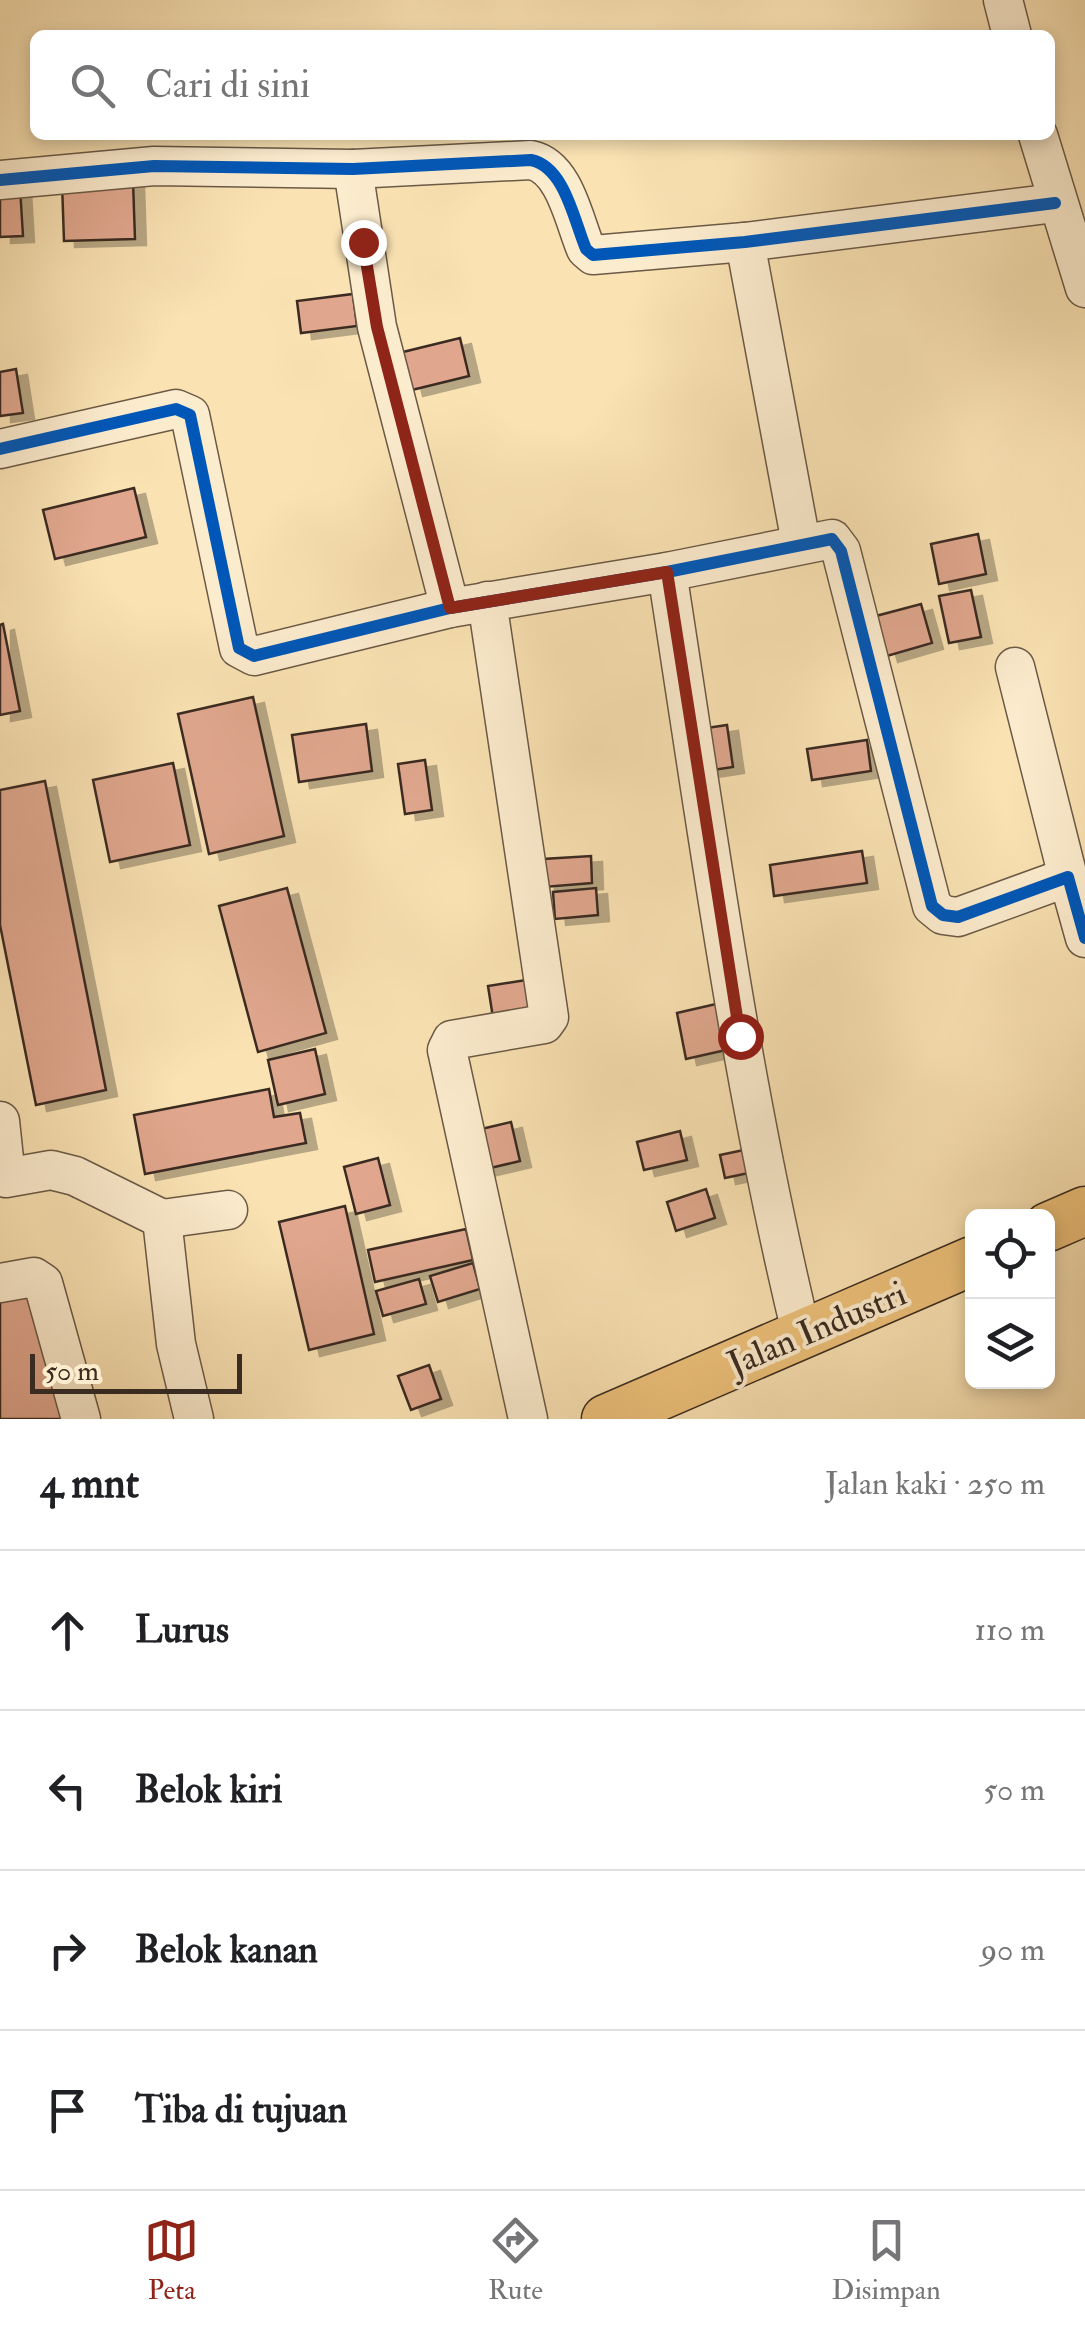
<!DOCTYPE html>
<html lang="id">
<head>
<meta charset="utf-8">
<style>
	body { margin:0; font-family:"IM FELL Double Pica",serif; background:#f6f6f6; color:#202124 }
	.controls { position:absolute; right:30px; bottom:30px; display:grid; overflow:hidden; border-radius:15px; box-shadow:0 5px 15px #0003 }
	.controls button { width:90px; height:90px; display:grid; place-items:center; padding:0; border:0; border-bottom:2px solid #e0e0e0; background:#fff; color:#202124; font:50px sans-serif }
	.scale { position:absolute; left:30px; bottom:25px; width:212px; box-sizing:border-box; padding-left:10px; border:5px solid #3b2c21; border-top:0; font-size:28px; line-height:35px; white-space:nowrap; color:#3b2c21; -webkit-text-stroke:8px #fcecce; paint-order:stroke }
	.stop { position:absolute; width:30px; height:30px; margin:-22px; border:8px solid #8f2418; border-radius:50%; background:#fff }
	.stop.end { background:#8f2418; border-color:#fff; box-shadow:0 2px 10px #0008 }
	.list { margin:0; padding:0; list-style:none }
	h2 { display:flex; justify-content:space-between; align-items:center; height:130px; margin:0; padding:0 40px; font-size:42px }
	h2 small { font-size:32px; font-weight:400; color:#757577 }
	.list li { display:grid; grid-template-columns:65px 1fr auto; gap:30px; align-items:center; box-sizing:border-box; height:160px; padding:0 40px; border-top:2px solid #e0e0e0 }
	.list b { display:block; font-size:38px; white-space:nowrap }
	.list em { font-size:32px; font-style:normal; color:#757577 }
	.icon { flex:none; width:55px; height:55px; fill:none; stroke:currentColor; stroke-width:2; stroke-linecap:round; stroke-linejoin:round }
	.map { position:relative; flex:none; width:1085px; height:1419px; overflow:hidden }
	.search { position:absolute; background:#fff; box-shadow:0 5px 15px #0003; left:30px; right:30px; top:30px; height:110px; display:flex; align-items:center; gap:25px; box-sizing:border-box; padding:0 35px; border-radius:15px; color:#757577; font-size:38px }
	.sheet { height:770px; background:#fff }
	nav { display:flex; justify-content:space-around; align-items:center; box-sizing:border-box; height:140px; border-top:2px solid #e0e0e0; background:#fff; font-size:28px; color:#757577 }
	nav a { display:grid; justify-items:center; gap:5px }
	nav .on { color:#8f2418 }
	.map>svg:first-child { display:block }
	.building { fill:#e0a78e; stroke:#3b2c21; stroke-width:2.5; filter:url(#shadow) }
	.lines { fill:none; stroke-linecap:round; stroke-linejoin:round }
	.minor-casing { stroke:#6b5a46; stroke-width:41 }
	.major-casing { stroke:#3b2c21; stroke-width:51 }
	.minor { stroke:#fcecce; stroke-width:38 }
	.major { stroke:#edc17a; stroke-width:48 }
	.cycleway-casing { stroke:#fcecce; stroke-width:19 }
	.cycleway { stroke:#0057b8; stroke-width:12 }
	.route { stroke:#8f2418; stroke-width:12 }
	.labels { text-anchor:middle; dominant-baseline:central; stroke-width:8; stroke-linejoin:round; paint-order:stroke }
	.street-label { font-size:35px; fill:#3b2c21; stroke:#fcecce }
</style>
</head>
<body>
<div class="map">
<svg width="1085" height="1419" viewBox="0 0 1085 1419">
	<defs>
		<filter id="shadow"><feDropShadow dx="11" dy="6" stdDeviation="0" flood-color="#0004"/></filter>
	</defs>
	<rect width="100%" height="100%" fill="#fae2b3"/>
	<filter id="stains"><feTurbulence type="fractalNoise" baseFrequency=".002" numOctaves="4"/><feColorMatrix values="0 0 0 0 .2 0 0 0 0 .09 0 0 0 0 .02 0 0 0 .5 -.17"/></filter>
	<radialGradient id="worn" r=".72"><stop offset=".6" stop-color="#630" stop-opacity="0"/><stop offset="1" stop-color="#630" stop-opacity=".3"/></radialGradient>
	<!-- building -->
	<g class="building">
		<path d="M 133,181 L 135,239 L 64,241 L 62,183 Z"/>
		<path d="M 20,187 L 23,236 L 0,237 L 0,188 Z"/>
		<path d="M 353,294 L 357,326 L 301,333 L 297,301 Z"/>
		<path d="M 460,338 L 469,376 L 412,390 L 403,352 Z"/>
		<path d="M 16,369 L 23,413 L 0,416 L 0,372 Z"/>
		<path d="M 134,488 L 146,537 L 55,559 L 43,510 Z"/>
		<path d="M 978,534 L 986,574 L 939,584 L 931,544 Z"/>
		<path d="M 971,590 L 981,637 L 949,643 L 939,596 Z"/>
		<path d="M 921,604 L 932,643 L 887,656 L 876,616 Z"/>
		<path d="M 3,624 L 20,711 L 0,715 L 0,625 Z"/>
		<path d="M 253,697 L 284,836 L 209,854 L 178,714 Z"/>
		<path d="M 366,724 L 372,771 L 299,782 L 292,735 Z"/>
		<path d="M 727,725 L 733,767 L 706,771 L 700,729 Z"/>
		<path d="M 867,740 L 871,771 L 812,780 L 807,749 Z"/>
		<path d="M 425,760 L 432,810 L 405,814 L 398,764 Z"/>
		<path d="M 173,763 L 190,845 L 110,862 L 93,780 Z"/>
		<path d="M 45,781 L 106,1090 L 36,1105 L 0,925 L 0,790 Z"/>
		<path d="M 862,851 L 867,883 L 774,896 L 770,865 Z"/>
		<path d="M 591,856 L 592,883 L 544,887 L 543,859 Z"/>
		<path d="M 287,888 L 326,1033 L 258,1052 L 219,906 Z"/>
		<path d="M 596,888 L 598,915 L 555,919 L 553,892 Z"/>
		<path d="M 533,979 L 539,1017 L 494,1024 L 488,986 Z"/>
		<path d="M 716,1004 L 726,1050 L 686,1059 L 677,1013 Z"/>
		<path d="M 315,1049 L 325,1094 L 278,1105 L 268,1060 Z"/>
		<path d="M 269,1089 L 274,1117 L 300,1113 L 306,1143 L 145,1174 L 134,1115 Z"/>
		<path d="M 511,1122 L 520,1161 L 482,1170 L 473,1131 Z"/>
		<path d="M 680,1131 L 687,1160 L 644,1170 L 637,1142 Z"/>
		<path d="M 758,1147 L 763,1170 L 725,1178 L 720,1155 Z"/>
		<path d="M 378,1158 L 390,1205 L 356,1214 L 344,1167 Z"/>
		<path d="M 706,1189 L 715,1218 L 676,1231 L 667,1202 Z"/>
		<path d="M 345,1206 L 374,1334 L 309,1350 L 279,1222 Z"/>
		<path d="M 466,1229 L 473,1260 L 375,1282 L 368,1250 Z"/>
		<path d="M 473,1263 L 480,1289 L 438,1302 L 430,1276 Z"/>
		<path d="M 419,1279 L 426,1304 L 383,1316 L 376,1291 Z"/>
		<path d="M 34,1284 L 68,1419 L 0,1419 L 0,1293 Z"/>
		<path d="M 429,1365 L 441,1399 L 411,1410 L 398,1376 Z"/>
	</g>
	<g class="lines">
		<defs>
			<g id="minor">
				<path d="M 1003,0 L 1012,35"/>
				<path d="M 1038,135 L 1085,288"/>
				<path d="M 353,169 L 377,327 L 450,608"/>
				<path d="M 0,180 L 154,166 L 353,169 L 531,160 C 565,167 574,221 586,249 L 593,255 L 745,242 L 1055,203"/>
				<path d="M 745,242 L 801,543"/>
				<path d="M 0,449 L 176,409 L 190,415 L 239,648 L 254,656 L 450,608 L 667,572 L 832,539 L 841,551 L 932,906 L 943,915 L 958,917 L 1068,877 L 1085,938"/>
				<path d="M 667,572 C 707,828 741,1085 802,1336"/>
				<path d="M 487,601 L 549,1017 L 544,1024 L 452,1040 L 447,1050 L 528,1419"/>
				<path d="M 1015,667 L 1068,877"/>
				<path d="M 0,1121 L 6,1178 L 51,1170 L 75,1176 L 162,1219 L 176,1344 L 194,1419"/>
				<path d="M 162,1219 L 228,1210"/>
				<path d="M 0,1283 L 34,1277 L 43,1283 L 81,1419"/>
			</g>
			<g id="major">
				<path d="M 1048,1227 L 1085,1211"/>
				<path d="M 606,1419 L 972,1261"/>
			</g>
		</defs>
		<!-- minor casing -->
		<use href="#minor" class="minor-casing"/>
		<!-- major casing -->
		<use href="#major" class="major-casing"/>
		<!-- minor -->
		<use href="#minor" class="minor"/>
		<!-- major -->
		<use href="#major" class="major"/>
		<defs>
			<g id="cycleway">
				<path d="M 0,180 L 154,166 L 353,169 L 531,160 C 565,167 574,221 586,249 L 593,255 L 745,242 L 1055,203"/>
				<path d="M 0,449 L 176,409 L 190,415 L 239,648 L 254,656 L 450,608 L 667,572 L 832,539 L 841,551 L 932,906 L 943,915 L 958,917 L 1068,877 L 1085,938"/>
			</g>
		</defs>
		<!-- cycleway casing -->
		<use href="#cycleway" class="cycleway-casing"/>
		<!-- cycleway -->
		<use href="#cycleway" class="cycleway"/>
	</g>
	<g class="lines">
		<!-- route -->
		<path class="route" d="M 363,242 L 377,327 L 450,608 L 667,572 L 740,1036"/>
	</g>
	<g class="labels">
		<!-- street labels -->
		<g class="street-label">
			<text transform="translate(817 1329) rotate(-23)">Jalan Industri</text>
		</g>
	</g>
	<rect width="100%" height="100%" filter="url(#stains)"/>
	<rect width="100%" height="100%" fill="url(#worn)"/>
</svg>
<div class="controls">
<button><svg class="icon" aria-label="locate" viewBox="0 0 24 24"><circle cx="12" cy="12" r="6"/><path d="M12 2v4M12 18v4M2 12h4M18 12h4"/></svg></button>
<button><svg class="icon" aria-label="layers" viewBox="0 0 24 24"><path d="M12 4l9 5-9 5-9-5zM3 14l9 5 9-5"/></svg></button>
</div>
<div class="scale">50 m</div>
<div class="stop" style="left:740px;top:1036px"></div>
<div class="stop end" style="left:363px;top:242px"></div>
<div class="search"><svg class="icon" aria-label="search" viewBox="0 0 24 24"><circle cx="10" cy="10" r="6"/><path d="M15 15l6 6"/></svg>Cari di sini</div>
</div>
<section class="sheet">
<h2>4 mnt<small>Jalan kaki · 250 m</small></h2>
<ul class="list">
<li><svg class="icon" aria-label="ahead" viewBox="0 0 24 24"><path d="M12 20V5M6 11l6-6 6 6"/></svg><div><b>Lurus</b></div><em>110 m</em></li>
<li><svg class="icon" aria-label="left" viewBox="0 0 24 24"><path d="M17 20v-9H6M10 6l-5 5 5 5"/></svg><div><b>Belok kiri</b></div><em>50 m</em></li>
<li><svg class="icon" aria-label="right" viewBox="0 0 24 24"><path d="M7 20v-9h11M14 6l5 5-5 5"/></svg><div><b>Belok kanan</b></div><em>90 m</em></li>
<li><svg class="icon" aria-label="arrive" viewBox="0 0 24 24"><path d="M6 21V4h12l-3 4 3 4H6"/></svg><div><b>Tiba di tujuan</b></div></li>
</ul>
</section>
<nav>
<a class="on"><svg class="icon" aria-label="map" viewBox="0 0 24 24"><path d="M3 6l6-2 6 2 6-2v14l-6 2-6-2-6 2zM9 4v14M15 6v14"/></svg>Peta</a>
<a><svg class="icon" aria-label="directions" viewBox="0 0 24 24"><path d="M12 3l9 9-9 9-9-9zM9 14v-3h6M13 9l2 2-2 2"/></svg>Rute</a>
<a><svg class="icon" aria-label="saved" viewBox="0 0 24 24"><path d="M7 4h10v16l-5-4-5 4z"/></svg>Disimpan</a>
</nav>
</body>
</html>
